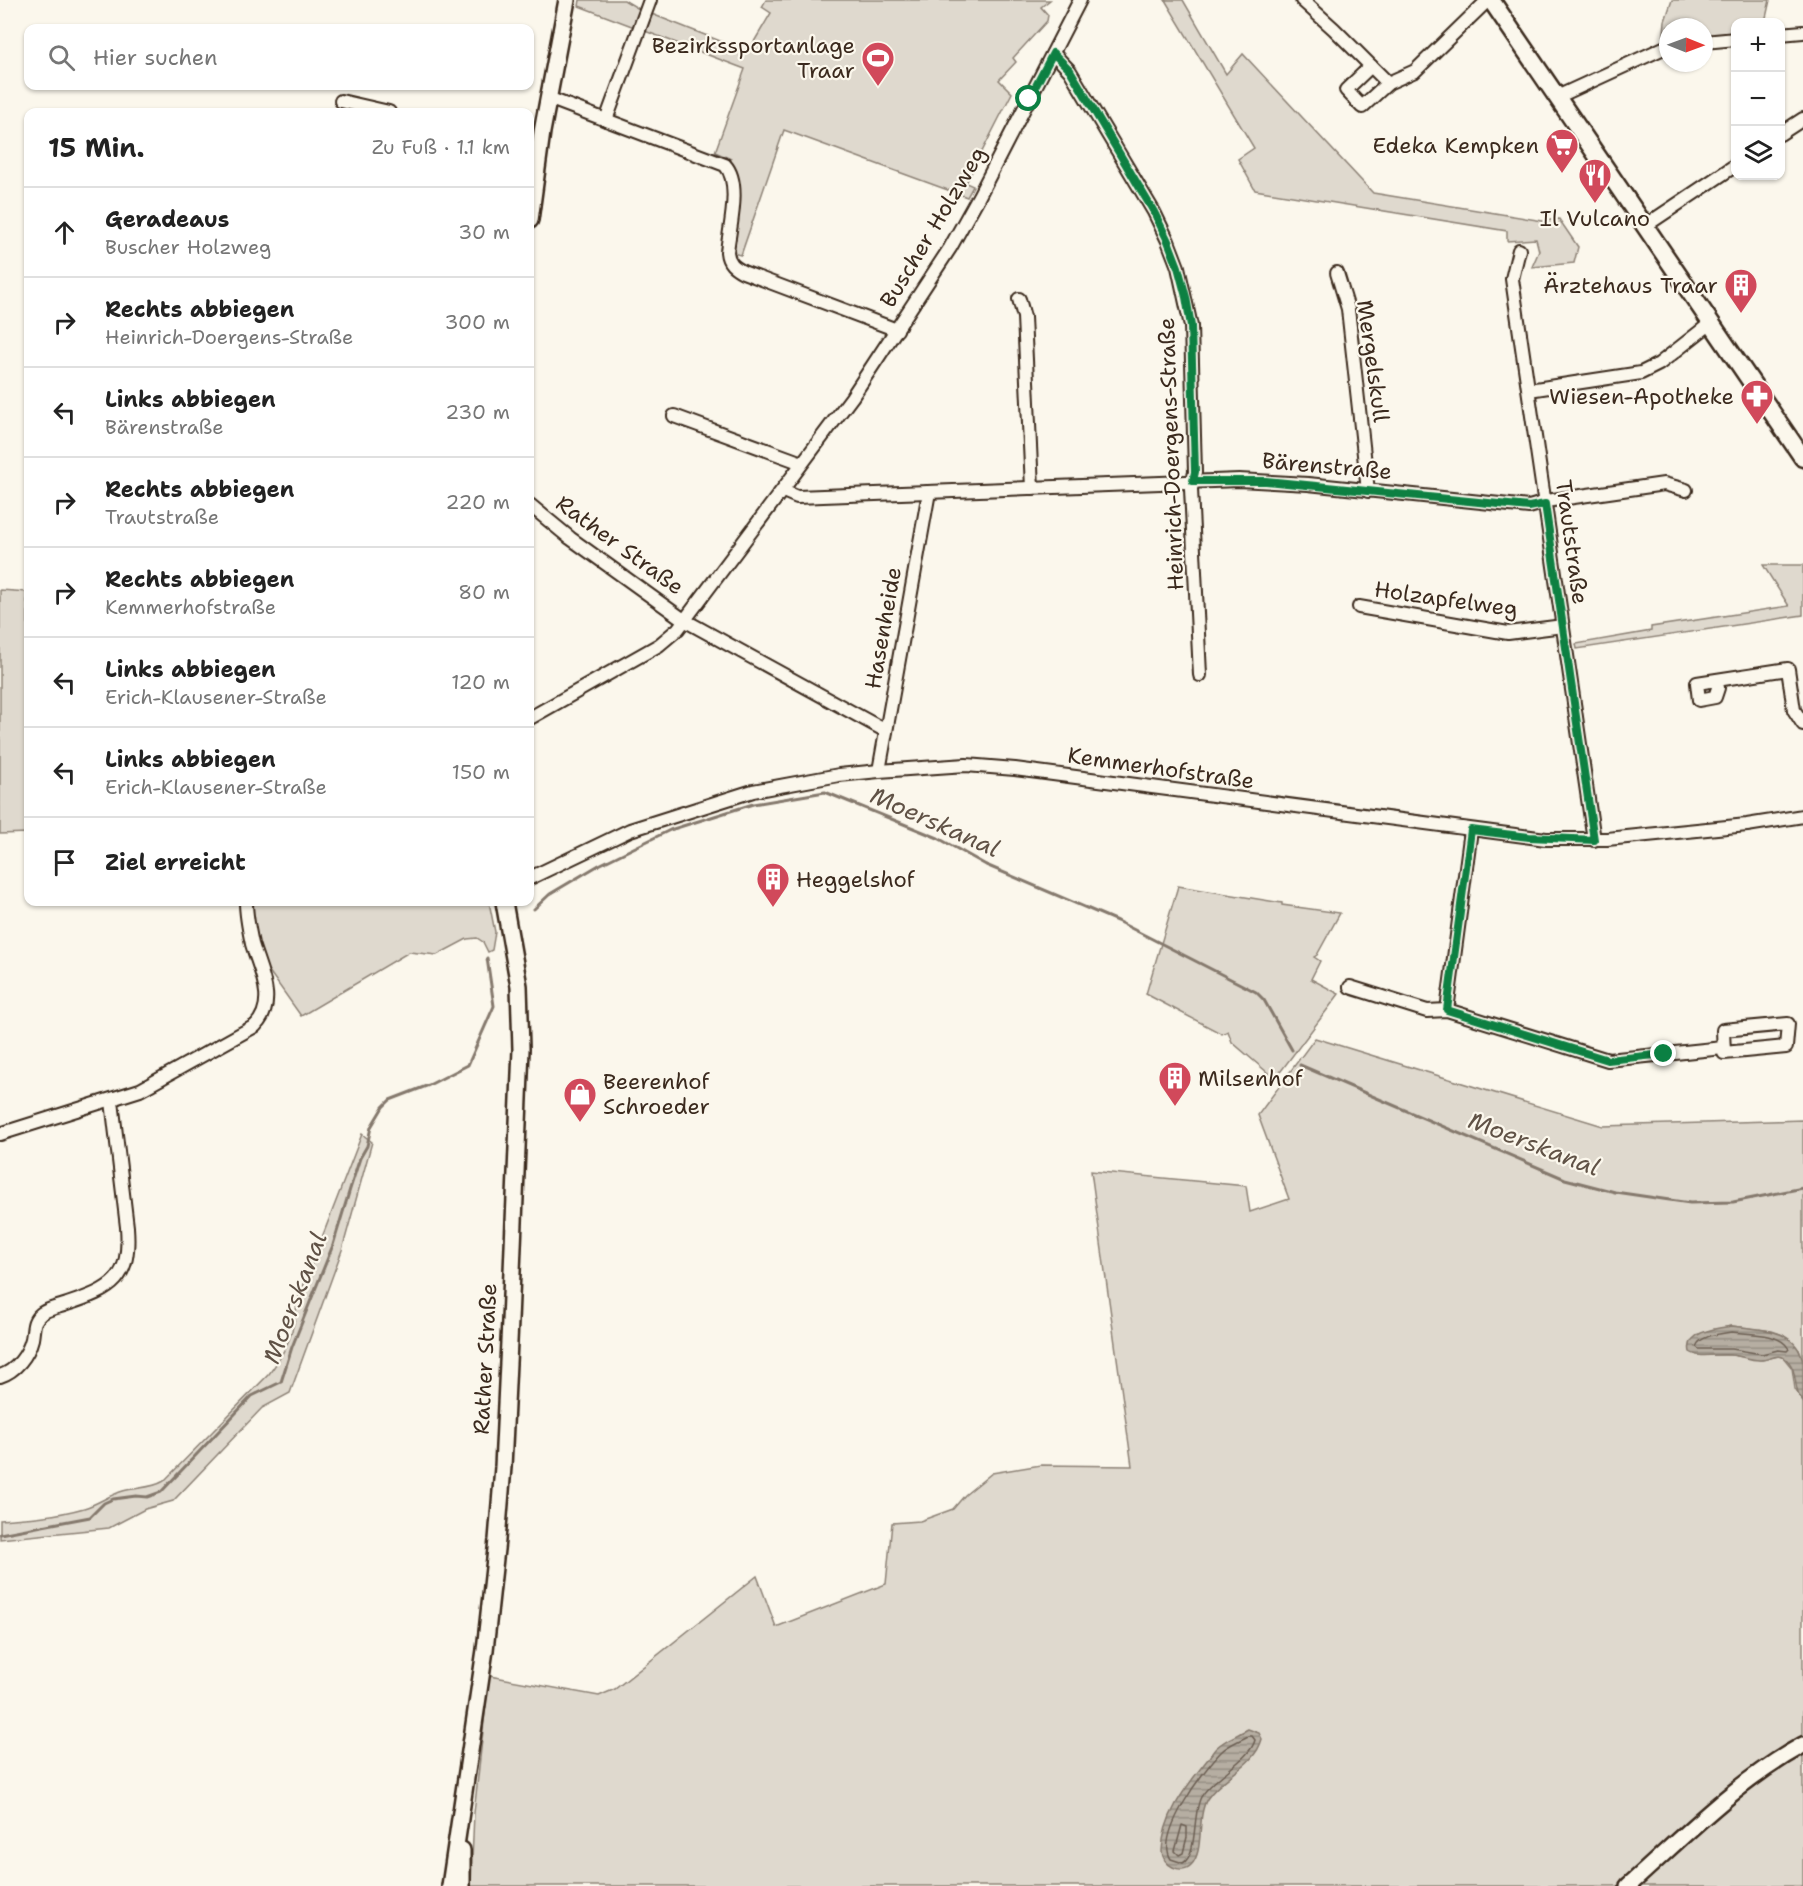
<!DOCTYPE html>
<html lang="de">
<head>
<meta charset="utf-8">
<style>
	body { margin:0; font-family:"Shantell Sans",sans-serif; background:#f6f6f6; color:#222 }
	.controls { position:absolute; right:18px; top:18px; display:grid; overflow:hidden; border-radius:12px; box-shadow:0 2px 4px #0004 }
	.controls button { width:54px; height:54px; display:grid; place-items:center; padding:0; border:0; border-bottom:2px solid #e0e0e0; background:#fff; color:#222; font:30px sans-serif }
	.compass { position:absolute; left:1659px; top:18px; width:54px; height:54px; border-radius:50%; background:#fff; box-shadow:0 2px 4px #0004; rotate:91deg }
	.stop { position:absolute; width:18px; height:18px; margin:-14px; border:4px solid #0b8043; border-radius:50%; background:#fff }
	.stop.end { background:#0b8043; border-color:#fff; box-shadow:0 2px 6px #0008 }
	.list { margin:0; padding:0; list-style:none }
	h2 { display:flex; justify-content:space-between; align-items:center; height:78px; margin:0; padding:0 24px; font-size:26px }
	h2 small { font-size:20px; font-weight:400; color:#767676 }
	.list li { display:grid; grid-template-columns:39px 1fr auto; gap:18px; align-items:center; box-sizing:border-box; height:90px; padding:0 24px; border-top:2px solid #e0e0e0 }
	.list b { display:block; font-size:22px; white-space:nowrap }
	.list p { margin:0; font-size:20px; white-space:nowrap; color:#767676 }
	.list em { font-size:20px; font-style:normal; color:#767676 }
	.icon { flex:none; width:33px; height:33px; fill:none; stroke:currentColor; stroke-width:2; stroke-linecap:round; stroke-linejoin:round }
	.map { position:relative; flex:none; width:1803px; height:1886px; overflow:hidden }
	.search { position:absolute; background:#fff; box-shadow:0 2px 4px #0004; left:24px; top:24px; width:510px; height:66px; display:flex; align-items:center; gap:15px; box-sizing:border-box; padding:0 21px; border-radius:12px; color:#767676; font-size:22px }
	.panel { position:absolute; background:#fff; box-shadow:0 2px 4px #0004; left:24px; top:108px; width:510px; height:798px; border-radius:12px }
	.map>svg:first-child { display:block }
	.green { fill:#dfd9ce; stroke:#8d8276; stroke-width:1.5 }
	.water { fill:url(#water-rules); stroke:#85796d; stroke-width:1.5 }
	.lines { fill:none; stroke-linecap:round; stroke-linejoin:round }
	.shore { stroke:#6c5f53; stroke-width:1.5 }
	.stream { stroke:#85796d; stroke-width:3 }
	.minor-casing { stroke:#3b2a1e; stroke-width:16 }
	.tertiary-casing { stroke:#3b2a1e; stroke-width:20 }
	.secondary-casing { stroke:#3b2a1e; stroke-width:21 }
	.minor { stroke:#fbf7ec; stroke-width:12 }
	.tertiary { stroke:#fbf7ec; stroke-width:15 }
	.secondary { stroke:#fbf7ec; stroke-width:16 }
	.route { stroke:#0b8043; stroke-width:8 }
	.labels { text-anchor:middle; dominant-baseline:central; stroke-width:4.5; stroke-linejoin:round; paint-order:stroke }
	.poi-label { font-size:22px; fill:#3b2a1e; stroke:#fbf7ec; text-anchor:end }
	.street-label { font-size:22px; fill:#3b2a1e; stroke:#fbf7ec }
	.water-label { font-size:24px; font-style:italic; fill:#605246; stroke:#fbf7ec }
</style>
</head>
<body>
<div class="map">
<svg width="1803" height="1886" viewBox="0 0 1803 1886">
	<defs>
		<pattern id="water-rules" width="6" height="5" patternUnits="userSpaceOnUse" patternTransform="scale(1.5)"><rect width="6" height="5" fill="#b6aea2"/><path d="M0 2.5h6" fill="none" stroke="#958e83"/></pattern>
	</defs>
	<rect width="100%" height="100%" fill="#fbf7ec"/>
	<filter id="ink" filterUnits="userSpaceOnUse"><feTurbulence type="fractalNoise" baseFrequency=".0167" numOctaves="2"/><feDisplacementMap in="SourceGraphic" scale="12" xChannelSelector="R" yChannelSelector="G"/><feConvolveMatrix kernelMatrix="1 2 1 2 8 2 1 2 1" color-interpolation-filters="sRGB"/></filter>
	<g filter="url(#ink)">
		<!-- green -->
		<g class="green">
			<path d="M 580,0 L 624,0 L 639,9 L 748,52 L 771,13 L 762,7 L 766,0 L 1050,0 L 1041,7 L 1048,15 L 1047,21 L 1013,58 L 1016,62 L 999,80 L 1012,93 L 966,183 L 973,186 L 967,197 L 784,130 L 741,255 L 732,253 L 739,182 L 736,171 L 731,163 L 731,159 L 715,152 L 745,69 L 579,6 Z"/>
			<path d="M 1165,0 L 1183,0 L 1226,74 L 1243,54 L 1373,193 L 1543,221 L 1559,219 L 1578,247 L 1574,263 L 1532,267 L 1539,251 L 1536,239 L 1507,241 L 1507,231 L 1255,190 L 1238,159 L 1254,148 Z"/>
			<path d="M 1672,0 L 1770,0 L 1765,22 L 1736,22 L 1735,36 L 1704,40 L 1704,27 L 1668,27 L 1668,44 L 1663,45 L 1665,21 Z"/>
			<path d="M 1763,565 L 1803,565 L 1803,615 L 1577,649 L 1576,644 L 1651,631 L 1651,627 L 1789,606 Z"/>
			<path d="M 0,590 L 28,592 L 27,602 L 28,604 L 28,833 L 0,834 Z"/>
			<path d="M 1178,886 L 1282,903 L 1282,905 L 1340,913 L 1317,955 L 1314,957 L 1320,961 L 1311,979 L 1339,994 L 1275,1079 L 1232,1042 L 1228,1031 L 1222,1034 L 1146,994 Z"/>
			<path d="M 250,902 L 489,902 L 495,932 L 492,950 L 488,952 L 483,942 L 477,938 L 467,939 L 437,955 L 409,952 L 301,1016 L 269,971 L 266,971 L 259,953 Z"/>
			<path d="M 1315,1038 L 1603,1126 L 1803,1120 L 1803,1362 L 1799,1350 L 1783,1335 L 1772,1331 L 1732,1326 L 1698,1334 L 1697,1355 L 1731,1355 L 1762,1360 L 1778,1356 L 1783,1357 L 1792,1368 L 1795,1389 L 1803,1402 L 1803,1886 L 471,1886 L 474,1813 L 489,1676 L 599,1696 L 615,1689 L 757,1576 L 776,1627 L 886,1584 L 892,1523 L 920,1521 L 953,1509 L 965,1495 L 992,1473 L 1041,1465 L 1132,1466 L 1091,1171 L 1246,1186 L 1250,1212 L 1289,1199 L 1258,1115 Z"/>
			<path d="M 362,1134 L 372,1142 L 342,1250 L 290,1393 L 262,1408 L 173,1501 L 145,1509 L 109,1528 L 0,1539 L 0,1520 C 29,1518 56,1516 84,1508 C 98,1504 109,1495 123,1491 C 137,1487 151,1489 164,1481 L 269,1374 C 286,1351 295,1331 297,1302 Z"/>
		</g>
		<!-- water -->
		<g class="water">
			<path d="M 1732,1326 C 1759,1329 1799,1328 1803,1364 C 1803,1376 1803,1390 1803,1402 C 1792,1390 1799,1370 1786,1359 C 1777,1352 1769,1361 1759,1360 C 1750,1360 1741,1356 1731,1355 C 1719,1353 1700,1359 1690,1352 C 1685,1331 1718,1328 1732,1326 Z"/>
			<path d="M 1248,1729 L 1259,1733 L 1262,1739 C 1255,1766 1222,1776 1207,1799 C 1196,1818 1205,1851 1191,1865 C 1181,1875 1162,1865 1162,1851 C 1163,1814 1187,1786 1208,1759 C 1211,1755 1213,1751 1216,1748 C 1225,1739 1238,1735 1248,1729 Z"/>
		</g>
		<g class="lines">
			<!-- shore -->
			<g class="shore">
				<path d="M 1732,1332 C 1749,1334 1780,1332 1789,1349 L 1787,1351 L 1778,1350 L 1762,1354 L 1732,1349 L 1699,1349 L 1696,1347 C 1700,1335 1720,1334 1732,1332 Z"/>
				<path d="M 1248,1736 L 1252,1736 L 1255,1740 C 1250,1760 1214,1776 1201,1797 C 1192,1814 1198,1855 1183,1863 L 1171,1859 C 1155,1835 1203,1771 1220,1753 C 1227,1745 1239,1741 1248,1736 Z"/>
				<path d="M 1182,1825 L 1187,1827 L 1187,1837 L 1183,1853 L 1179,1855 L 1175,1851 Z"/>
			</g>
			<!-- stream -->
			<g class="stream">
				<path d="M 534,909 L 550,894 L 599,865 L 670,830 L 753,804 L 825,792 L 938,838 L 986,865 L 1117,921 L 1256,992 L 1264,1000 L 1292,1050"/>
				<path d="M 1300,1065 L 1565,1179 L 1615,1192 L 1690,1203 L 1733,1202 L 1803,1188"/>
				<path d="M 0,1534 L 90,1517 L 104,1503 L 113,1499 L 136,1496 L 147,1497 L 161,1492 L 252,1396 L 281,1382 L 292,1347 L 333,1245 L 350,1189 L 360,1158 L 367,1146 L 371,1127 L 383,1107 L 390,1100 L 429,1085 L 468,1065 L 494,1006 L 487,958"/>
			</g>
			<defs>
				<g id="minor">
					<path d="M 1302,0 L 1334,29 L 1388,83"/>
					<path d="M 1780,34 L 1803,32"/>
					<path d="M 1704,42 L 1736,39"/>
					<path d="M 1053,53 L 1070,71 L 1154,212 L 1168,241 L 1178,267 L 1191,326 L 1195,472 L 1191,489 L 1200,675"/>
					<path d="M 1371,66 L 1346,90 L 1362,107 L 1388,83 L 1415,71 L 1488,0"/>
					<path d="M 1557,97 L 1668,46"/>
					<path d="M 548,98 L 725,165 C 742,183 729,229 727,252 C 728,263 734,267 743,272 L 897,330"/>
					<path d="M 341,101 L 389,112"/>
					<path d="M 606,120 L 650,0"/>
					<path d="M 1780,134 L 1803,119"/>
					<path d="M 1645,226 L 1736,165"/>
					<path d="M 1519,250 L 1512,279 L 1594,840"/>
					<path d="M 1337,273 L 1348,309 L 1368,491"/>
					<path d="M 1019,299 L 1024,317 L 1032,488"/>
					<path d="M 1529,390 L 1641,373 L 1659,364 L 1711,323"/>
					<path d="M 674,416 L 802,463"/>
					<path d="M 783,491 L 797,497 L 1239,480 L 1308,484 L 1529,507 L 1553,500 L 1664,484 L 1686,490"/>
					<path d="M 530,505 L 570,538 L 684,620 L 886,731"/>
					<path d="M 1359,607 L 1508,633 L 1563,626"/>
					<path d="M 1717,680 L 1718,688 L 1715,697 L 1699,700 L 1697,683 L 1788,669 L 1794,710 L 1803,724"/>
					<path d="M 530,718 L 659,645 L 678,629 L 852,397 L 950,248 L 979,196 L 1080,0"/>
					<path d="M 879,771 L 929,492"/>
					<path d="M 530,878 L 630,830 L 753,791 L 839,775 L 879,771 L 966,765 L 1015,769 L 1546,839 L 1607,839 L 1747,825 L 1803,816"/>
					<path d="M 1350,987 L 1427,1011 L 1447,1010 L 1608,1060 L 1723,1048"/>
					<path d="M 1447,1010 L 1471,830"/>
					<path d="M 1788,1024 L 1786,1047 L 1724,1053 L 1723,1030 Z"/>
					<path d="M 0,1134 L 140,1090 L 255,1026 C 278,1002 260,971 252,944 C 249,930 246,916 246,902"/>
					<path d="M 0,1376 C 16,1371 28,1355 32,1339 C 34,1329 32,1321 41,1314 C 46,1309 59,1307 67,1304 C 113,1289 131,1279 127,1227 L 112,1101"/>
				</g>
				<g id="tertiary">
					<path d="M 530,220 L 542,132 L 567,0"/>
					<path d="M 450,1886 L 485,1650 L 497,1540 L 503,1467 L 510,1321 L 521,1049 L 519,986 L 504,902"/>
					<path d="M 462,1886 L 462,1850"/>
					<path d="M 1628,1886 C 1684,1836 1736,1782 1803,1745"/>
				</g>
				<path id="secondary" d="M 1491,0 L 1803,458"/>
			</defs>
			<!-- minor casing -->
			<use href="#minor" class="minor-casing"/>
			<!-- tertiary casing -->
			<use href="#tertiary" class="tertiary-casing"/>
			<!-- secondary casing -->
			<use href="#secondary" class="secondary-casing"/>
			<!-- minor -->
			<use href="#minor" class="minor"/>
			<!-- tertiary -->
			<use href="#tertiary" class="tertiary"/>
			<!-- secondary -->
			<use href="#secondary" class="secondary"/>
		</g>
	</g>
	<g class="lines" filter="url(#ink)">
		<!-- route -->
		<path class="route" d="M 1029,99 L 1053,53 L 1070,70 L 1154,212 L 1168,241 L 1178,267 L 1186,297 L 1191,326 L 1195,472 L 1193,481 L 1266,481 L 1529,507 L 1545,504 L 1594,840 L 1529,837 L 1471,830 L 1447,1010 L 1608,1060 L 1664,1054"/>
	</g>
	<!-- icons -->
	<defs>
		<symbol id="stadium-pin" viewBox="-11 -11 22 30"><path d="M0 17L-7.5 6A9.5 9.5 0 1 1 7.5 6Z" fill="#d1495b" stroke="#fbf7ec"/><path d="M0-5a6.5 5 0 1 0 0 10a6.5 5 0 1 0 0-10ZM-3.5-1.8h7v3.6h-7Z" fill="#fff"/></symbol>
		<symbol id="supermarket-pin" viewBox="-11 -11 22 30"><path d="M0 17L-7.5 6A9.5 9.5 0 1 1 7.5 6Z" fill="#d1495b" stroke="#fbf7ec"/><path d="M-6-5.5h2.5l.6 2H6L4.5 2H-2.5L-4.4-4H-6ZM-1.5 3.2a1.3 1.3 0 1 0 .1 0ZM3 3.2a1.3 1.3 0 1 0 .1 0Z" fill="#fff"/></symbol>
		<symbol id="restaurant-pin" viewBox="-11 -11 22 30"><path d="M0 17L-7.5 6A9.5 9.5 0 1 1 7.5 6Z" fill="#d1495b" stroke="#fbf7ec"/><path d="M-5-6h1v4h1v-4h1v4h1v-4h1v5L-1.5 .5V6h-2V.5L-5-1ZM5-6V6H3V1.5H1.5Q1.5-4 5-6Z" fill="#fff"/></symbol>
		<symbol id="building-pin" viewBox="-11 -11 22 30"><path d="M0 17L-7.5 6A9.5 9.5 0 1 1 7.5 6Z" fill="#d1495b" stroke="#fbf7ec"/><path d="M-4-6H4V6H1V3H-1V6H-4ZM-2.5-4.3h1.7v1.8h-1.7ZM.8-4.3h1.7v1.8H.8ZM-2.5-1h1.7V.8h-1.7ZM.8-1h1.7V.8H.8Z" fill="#fff"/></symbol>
		<symbol id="pharmacy-pin" viewBox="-11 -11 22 30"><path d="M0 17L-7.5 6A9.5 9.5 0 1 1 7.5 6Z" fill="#d1495b" stroke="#fbf7ec"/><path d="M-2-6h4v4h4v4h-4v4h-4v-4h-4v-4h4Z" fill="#fff"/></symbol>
		<symbol id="shop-pin" viewBox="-11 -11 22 30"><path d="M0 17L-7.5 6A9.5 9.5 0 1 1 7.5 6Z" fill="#d1495b" stroke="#fbf7ec"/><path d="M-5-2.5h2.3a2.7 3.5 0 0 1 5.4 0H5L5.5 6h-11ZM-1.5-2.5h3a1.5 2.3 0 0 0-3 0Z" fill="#fff"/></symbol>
	</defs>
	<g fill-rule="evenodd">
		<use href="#stadium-pin" x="859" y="39" width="38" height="52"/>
		<use href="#supermarket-pin" x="1543" y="126" width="38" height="52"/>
		<use href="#restaurant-pin" x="1576" y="156" width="38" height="52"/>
		<use href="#building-pin" x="1722" y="266" width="38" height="52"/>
		<use href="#pharmacy-pin" x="1738" y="377" width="38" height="52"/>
		<use href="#building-pin" x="754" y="860" width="38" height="52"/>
		<use href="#building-pin" x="1156" y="1059" width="38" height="52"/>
		<use href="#shop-pin" x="561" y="1075" width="38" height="52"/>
	</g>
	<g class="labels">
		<!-- poi labels -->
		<g class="poi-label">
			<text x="855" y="45">Bezirkssportanlage<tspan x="855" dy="25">Traar</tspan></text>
			<text x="1539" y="145">Edeka Kempken</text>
			<text x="1595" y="218" text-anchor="middle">Il Vulcano</text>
			<text x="1718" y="285">Ärztehaus Traar</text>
			<text x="1734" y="396">Wiesen-Apotheke</text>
			<text x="796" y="879" text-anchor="start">Heggelshof</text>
			<text x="1198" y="1078" text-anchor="start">Milsenhof</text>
			<text x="603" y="1081" text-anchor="start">Beerenhof<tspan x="603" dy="25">Schroeder</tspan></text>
		</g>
		<!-- street labels -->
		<g class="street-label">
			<text transform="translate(933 227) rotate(-59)">Buscher Holzweg</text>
			<text transform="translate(1373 361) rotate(82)">Mergelskull</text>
			<text transform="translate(1171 454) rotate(-92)">Heinrich-Doergens-Straße</text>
			<text transform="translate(1327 466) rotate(5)">Bärenstraße</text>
			<text transform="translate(1572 542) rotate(82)">Trautstraße</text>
			<text transform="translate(620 545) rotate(36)">Rather Straße</text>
			<text transform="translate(1446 599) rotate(8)">Holzapfelweg</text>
			<text transform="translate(883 628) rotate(-80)">Hasenheide</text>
			<text transform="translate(1161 768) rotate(8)">Kemmerhofstraße</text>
			<text transform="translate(485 1359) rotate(-87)">Rather Straße</text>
		</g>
		<!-- water labels -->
		<g class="water-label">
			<text transform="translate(935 822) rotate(24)">Moerskanal</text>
			<text transform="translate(1534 1144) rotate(21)">Moerskanal</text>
			<text transform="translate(295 1298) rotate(-69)">Moerskanal</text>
		</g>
	</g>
</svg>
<div class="controls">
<button>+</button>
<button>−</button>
<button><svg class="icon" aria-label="layers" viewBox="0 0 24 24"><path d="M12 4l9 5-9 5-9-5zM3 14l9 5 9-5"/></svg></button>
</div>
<svg class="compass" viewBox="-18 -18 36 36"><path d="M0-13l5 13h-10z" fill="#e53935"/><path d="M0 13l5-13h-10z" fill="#767676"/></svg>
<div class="stop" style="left:1029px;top:99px"></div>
<div class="stop end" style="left:1664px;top:1054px"></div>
<div class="search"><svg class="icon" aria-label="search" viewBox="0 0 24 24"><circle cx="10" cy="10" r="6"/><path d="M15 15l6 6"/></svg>Hier suchen</div>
<section class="panel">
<h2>15 Min.<small>Zu Fuß · 1.1 km</small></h2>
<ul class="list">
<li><svg class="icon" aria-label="ahead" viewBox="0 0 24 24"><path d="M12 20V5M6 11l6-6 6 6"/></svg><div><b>Geradeaus</b><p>Buscher Holzweg</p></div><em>30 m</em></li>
<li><svg class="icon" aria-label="right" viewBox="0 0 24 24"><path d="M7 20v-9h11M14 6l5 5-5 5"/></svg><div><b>Rechts abbiegen</b><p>Heinrich-Doergens-Straße</p></div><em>300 m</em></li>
<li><svg class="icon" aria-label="left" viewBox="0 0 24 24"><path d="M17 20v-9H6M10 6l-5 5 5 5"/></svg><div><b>Links abbiegen</b><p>Bärenstraße</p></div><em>230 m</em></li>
<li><svg class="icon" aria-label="right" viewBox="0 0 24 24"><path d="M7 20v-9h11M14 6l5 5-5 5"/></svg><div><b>Rechts abbiegen</b><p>Trautstraße</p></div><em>220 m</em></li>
<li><svg class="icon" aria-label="right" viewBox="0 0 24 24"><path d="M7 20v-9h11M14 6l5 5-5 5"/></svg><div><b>Rechts abbiegen</b><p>Kemmerhofstraße</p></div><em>80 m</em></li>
<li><svg class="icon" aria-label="left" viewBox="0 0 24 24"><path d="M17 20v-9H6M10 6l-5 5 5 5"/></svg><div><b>Links abbiegen</b><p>Erich-Klausener-Straße</p></div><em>120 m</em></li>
<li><svg class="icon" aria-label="left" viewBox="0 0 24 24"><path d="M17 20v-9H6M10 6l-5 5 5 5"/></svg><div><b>Links abbiegen</b><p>Erich-Klausener-Straße</p></div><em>150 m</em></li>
<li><svg class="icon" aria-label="arrive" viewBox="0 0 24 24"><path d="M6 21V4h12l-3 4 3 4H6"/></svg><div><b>Ziel erreicht</b></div></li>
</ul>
</section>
</div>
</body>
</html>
